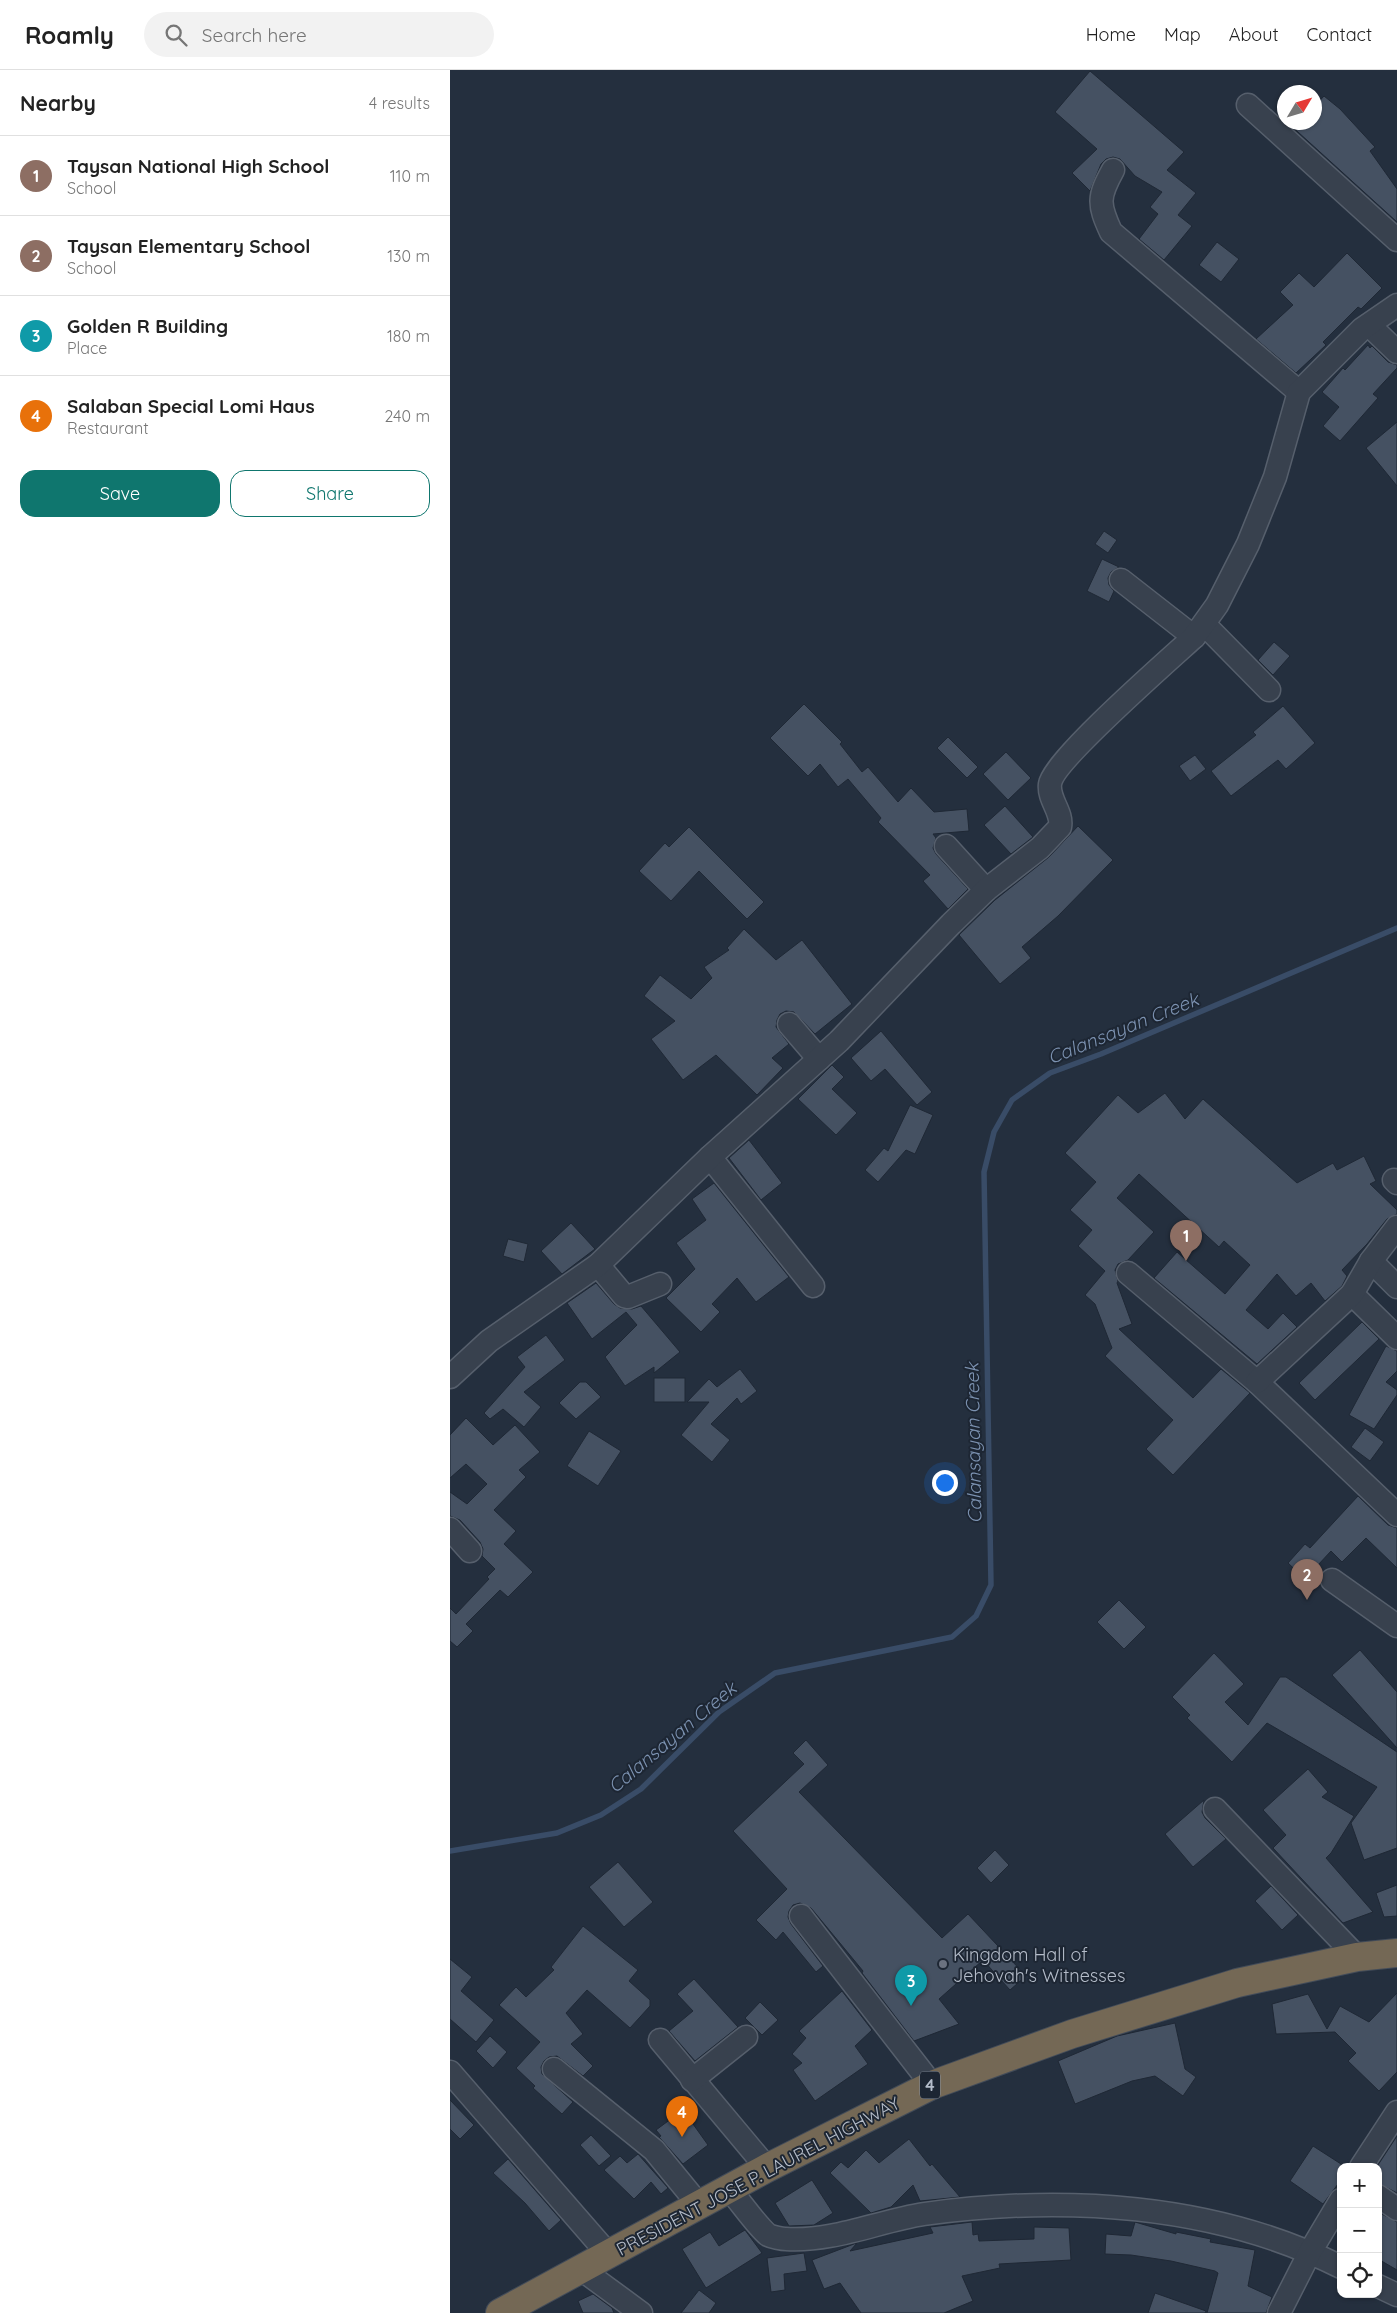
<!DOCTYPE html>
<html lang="en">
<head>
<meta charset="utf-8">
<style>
	body { margin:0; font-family:Quicksand,sans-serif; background:#f2f2f2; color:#222 }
	.controls { position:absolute; right:15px; bottom:15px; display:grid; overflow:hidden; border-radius:10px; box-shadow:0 1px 4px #0004 }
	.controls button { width:45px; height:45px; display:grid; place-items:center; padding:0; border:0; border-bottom:1px solid #e0e0e0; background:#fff; color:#222; font:25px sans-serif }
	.compass { position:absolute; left:827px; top:15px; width:45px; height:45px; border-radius:50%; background:#fff; box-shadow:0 1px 4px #0004; rotate:52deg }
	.you { position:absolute; left:494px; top:1412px; width:18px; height:18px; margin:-12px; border:4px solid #fff; border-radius:50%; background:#1a73e8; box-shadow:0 0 0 8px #1a73e833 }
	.badge { display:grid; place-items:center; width:32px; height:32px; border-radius:50%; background:#0f766e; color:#fff; font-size:16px; font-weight:700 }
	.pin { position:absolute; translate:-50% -41px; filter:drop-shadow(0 1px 2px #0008) }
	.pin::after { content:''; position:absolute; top:26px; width:18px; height:15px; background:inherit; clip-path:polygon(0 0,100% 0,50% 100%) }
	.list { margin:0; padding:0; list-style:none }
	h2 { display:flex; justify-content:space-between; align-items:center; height:65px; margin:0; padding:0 20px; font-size:21px }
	h2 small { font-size:16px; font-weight:400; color:#767676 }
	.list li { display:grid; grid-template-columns:32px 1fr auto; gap:15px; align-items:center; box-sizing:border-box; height:80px; padding:0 20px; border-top:1px solid #e0e0e0 }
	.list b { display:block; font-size:19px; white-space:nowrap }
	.list p { margin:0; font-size:16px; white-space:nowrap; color:#767676 }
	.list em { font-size:16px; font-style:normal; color:#767676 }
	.actions { display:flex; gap:10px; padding:15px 20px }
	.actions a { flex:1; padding:11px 0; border:1px solid #0f766e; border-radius:15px; text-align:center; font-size:18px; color:#0f766e }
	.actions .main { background:#0f766e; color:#fff }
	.icon { flex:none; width:28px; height:28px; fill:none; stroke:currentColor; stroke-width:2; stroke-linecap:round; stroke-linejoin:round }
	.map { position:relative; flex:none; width:947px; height:2243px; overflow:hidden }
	header { display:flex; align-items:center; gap:30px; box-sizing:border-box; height:70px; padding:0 25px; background:#fff; border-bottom:1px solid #e0e0e0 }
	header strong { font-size:24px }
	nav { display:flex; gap:28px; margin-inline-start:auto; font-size:18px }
	.search { width:350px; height:45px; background:#f2f2f2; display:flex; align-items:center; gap:12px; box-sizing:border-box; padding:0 18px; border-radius:28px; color:#767676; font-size:19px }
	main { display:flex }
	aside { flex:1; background:#fff }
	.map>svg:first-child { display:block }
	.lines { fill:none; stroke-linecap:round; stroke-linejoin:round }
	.stream { stroke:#394c67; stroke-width:5.5 }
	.building { fill:#455162; stroke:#1f2835 }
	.minor-casing { stroke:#565f6c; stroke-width:25 }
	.highway-casing { stroke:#434c59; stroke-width:30 }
	.minor { stroke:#38414e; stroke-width:22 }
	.highway { stroke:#746855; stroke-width:28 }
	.worship-dot { fill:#6b7280; stroke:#1d2633; stroke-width:2 }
	.labels { text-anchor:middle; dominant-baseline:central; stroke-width:4; stroke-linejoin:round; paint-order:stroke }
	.shield { fill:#1d2633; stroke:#878f9c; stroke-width:1 }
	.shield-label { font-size:16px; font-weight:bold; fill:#b4bcc9 }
	.poi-label { font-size:18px; fill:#b4bcc9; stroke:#1d2633; text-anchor:start }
	.street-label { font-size:18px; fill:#b4bcc9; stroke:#1d2633 }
	.water-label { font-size:19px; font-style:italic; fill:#7c92b1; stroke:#1d2633 }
</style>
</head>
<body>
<header>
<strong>Roamly</strong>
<div class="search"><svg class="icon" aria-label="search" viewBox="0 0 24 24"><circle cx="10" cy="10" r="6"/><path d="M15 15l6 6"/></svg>Search here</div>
<nav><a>Home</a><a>Map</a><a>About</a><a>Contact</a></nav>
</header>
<main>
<aside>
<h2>Nearby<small>4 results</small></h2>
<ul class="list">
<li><span class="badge" style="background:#8d6e63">1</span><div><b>Taysan National High School</b><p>School</p></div><em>110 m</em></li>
<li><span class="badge" style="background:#8d6e63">2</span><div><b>Taysan Elementary School</b><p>School</p></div><em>130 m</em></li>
<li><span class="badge" style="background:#0f9aa8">3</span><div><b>Golden R Building</b><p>Place</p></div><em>180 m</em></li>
<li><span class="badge" style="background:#e8710a">4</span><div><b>Salaban Special Lomi Haus</b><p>Restaurant</p></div><em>240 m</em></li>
</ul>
<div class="actions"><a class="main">Save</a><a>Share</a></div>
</aside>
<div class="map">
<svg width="947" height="2243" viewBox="0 0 947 2243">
	<rect width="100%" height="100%" fill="#242f3e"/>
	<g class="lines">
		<!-- stream -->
		<path class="stream" d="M 0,1781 L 107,1763 L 151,1745 L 191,1719 L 269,1642 L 325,1603 L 502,1567 L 526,1546 L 541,1515 L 534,1102 L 544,1062 L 562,1030 L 600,1003 L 651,984 L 947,858"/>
	</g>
	<!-- building -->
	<g class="building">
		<path d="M 640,1 L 734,82 L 717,100 L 746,123 L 728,145 L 742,156 L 714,190 L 689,169 L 708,144 L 700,137 L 712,122 L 685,106 L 670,89 L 663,87 L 656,89 L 651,94 L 640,121 L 622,103 L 647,79 L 605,42 Z"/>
		<path d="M 874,26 L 890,39 L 925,77 L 920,81 L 947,119 L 947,152 L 837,52 L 864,52 L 864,37 Z"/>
		<path d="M 767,172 L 789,189 L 771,212 L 749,195 Z"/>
		<path d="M 897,183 L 932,218 L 911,239 L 908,237 L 873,272 L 876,275 L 846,303 L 806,269 L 843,235 L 830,222 L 849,203 L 864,217 Z"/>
		<path d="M 918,275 L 920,278 L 922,276 L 938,292 L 947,295 L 947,298 L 923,324 L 928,328 L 890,371 L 873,356 L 889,337 L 872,322 L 893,298 L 895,300 Z"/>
		<path d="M 947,352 L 947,416 L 916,378 Z"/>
		<path d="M 654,461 L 667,470 L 658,483 L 645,474 Z"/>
		<path d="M 652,489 L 669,497 L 661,502 L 658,508 L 659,515 L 664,521 L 659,532 L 637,521 Z"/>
		<path d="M 824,572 L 840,586 L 823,605 L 808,590 Z"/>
		<path d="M 354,634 L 392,672 L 390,674 L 412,702 L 418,697 L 448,732 L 461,718 L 484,742 L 517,739 L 519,761 L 483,764 L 486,768 L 483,778 L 486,784 L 518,819 L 498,839 L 473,811 L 480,805 L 428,752 L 431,748 L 398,709 L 388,717 L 370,694 L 358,706 L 320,668 Z"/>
		<path d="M 833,636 L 865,673 L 836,699 L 828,690 L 781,726 L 761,701 L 806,665 L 803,662 Z"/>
		<path d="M 498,667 L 528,697 L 517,708 L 487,678 Z"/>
		<path d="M 556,682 L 581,708 L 558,730 L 533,704 Z"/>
		<path d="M 745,685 L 756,699 L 740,711 L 729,696 Z"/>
		<path d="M 555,736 L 583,767 L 561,784 L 534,755 Z"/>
		<path d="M 628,756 L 663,790 L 608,846 L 572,877 L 581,888 L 550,914 L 509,865 L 545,830 L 599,787 Z"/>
		<path d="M 239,757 L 314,832 L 297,849 L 249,801 L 221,831 L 189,801 L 215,773 L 219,777 Z"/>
		<path d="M 294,859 L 326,890 L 352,870 L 402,934 L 365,964 L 344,942 L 336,941 L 330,944 L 327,950 L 326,957 L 339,974 L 322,988 L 333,998 L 307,1025 L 266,985 L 233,1010 L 201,969 L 225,951 L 194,926 L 210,905 L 241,929 L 262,908 L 254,897 L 279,880 L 277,878 Z"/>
		<path d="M 431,961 L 482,1022 L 467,1035 L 435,999 L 421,1011 L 401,988 Z"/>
		<path d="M 382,995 L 394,1007 L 382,1019 L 407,1043 L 386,1065 L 348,1029 Z"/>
		<path d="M 715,1023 L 735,1049 L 753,1029 L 847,1113 L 883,1093 L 887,1100 L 914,1086 L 926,1111 L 920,1114 L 947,1140 L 947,1144 L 937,1149 L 917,1174 L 892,1200 L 897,1206 L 892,1216 L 875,1231 L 861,1213 L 846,1226 L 827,1204 L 796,1240 L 818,1259 L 833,1243 L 847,1257 L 807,1294 L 704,1208 L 727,1182 L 775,1224 L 800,1195 L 774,1171 L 769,1177 L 689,1104 L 667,1128 L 704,1162 L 678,1190 L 668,1194 L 665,1200 L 668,1211 L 667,1213 L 682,1254 L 669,1259 L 743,1328 L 771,1299 L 800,1323 L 723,1405 L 696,1379 L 723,1350 L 655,1286 L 662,1278 L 645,1234 L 635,1225 L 655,1201 L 628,1176 L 642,1160 L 620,1140 L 646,1112 L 615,1083 L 668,1025 L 688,1043 Z"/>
		<path d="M 460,1035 L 483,1045 L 465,1084 L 456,1080 L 428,1112 L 415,1100 L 434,1078 L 438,1081 Z"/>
		<path d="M 299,1070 L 332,1113 L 311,1130 L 279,1088 Z"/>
		<path d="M 264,1113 L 339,1207 L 306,1232 L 287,1208 L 262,1234 L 270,1242 L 251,1262 L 216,1228 L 245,1199 L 226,1173 L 256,1150 L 242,1129 Z"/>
		<path d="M 121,1153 L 145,1179 L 112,1204 L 91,1181 Z"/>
		<path d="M 58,1169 L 78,1174 L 74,1192 L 53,1186 Z"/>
		<path d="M 146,1213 L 164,1234 L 170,1238 L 182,1239 L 191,1236 L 230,1282 L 204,1303 L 204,1297 L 175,1316 L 155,1287 L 187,1255 L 176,1242 L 142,1269 L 117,1233 Z"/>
		<path d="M 912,1252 L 929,1269 L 865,1330 L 849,1313 Z"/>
		<path d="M 96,1265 L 115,1290 L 74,1322 L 91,1337 L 74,1357 L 53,1339 L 40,1349 L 34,1343 L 75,1297 L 67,1287 Z"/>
		<path d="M 936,1276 L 947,1281 L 947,1301 L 936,1312 L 947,1320 L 947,1325 L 924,1359 L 899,1345 Z"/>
		<path d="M 290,1299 L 307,1321 L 291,1334 L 287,1328 L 261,1354 L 280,1370 L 262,1392 L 231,1365 L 259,1332 L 237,1332 L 259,1309 L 267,1317 Z"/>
		<rect x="204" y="1308" width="31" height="24"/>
		<path d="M 130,1312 L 136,1312 L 151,1327 L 126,1349 L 109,1333 Z"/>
		<path d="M 16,1348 L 43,1375 L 65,1355 L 90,1382 L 69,1400 L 76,1407 L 44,1440 L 66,1461 L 54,1474 L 83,1502 L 58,1527 L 50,1520 L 16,1554 L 23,1561 L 7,1577 L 0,1571 L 0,1538 L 6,1544 L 39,1509 L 37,1507 L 45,1499 L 32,1486 L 33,1479 L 30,1472 L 10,1450 L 0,1446 L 0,1422 L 17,1434 L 37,1414 L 16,1394 L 0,1408 L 0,1365 Z"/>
		<path d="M 915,1358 L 934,1372 L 920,1391 L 901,1377 Z"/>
		<path d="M 139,1361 L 171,1381 L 148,1416 L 117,1396 Z"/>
		<path d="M 908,1426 L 938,1455 L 947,1458 L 947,1498 L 916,1468 L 892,1492 L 881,1481 L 855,1509 L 838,1493 L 855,1474 L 860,1478 Z"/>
		<path d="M 669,1530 L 696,1557 L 674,1579 L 647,1552 Z"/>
		<path d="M 910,1580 L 947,1622 L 947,1678 L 882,1605 Z"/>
		<path d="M 764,1583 L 794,1614 L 775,1632 L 798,1655 L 830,1607 L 836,1607 L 947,1682 L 947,1778 L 914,1790 L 901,1753 L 927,1717 L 817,1653 L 782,1692 L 737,1648 L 740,1645 L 722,1627 Z"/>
		<path d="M 356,1670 L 378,1695 L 349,1722 L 492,1868 L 518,1844 L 576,1906 L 560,1920 L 533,1890 L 489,1929 L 509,1954 L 464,1971 L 412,1903 L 413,1901 L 361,1838 L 350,1833 L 343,1835 L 339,1841 L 338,1847 L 341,1854 L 373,1896 L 366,1902 L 333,1862 L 326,1870 L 306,1850 L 337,1819 L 283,1761 L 354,1694 L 343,1683 Z"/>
		<path d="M 858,1699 L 878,1722 L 872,1727 L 904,1746 L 881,1783 L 876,1788 L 923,1842 L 893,1853 L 823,1778 L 836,1765 L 813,1740 Z"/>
		<path d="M 754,1730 L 752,1742 L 755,1748 L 776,1769 L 743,1797 L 715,1764 Z"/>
		<path d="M 545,1780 L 559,1795 L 541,1813 L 527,1798 Z"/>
		<path d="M 168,1792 L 203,1832 L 174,1857 L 139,1817 Z"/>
		<path d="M 947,1815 L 947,1846 L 934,1847 L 926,1823 Z"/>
		<path d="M 821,1816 L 848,1845 L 832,1860 L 805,1831 Z"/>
		<path d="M 133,1856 L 188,1900 L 179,1911 L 200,1930 L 200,1936 L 180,1958 L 137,1920 L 116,1943 L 133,1964 L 121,1974 L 143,1996 L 133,2006 L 107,1986 L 99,1987 L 94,1991 L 91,1997 L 92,2004 L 123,2032 L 112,2044 L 83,2018 L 85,2016 L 66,1998 L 90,1972 L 49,1935 L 66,1917 L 76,1927 L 104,1900 L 101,1897 Z"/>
		<path d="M 0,1889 L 22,1907 L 11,1921 L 44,1950 L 26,1972 L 0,1949 Z"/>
		<path d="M 244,1909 L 288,1957 L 245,1991 L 219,1961 L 243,1941 L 227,1924 Z"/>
		<path d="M 392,1921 L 422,1960 L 405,1976 L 418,1994 L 365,2031 L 343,2000 L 352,1993 L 342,1984 L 356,1968 L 349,1961 Z"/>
		<path d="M 947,1923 L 947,2002 L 929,2021 L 898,1991 L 906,1983 L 885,1962 L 826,1964 L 822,1934 L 858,1924 L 877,1959 L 890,1936 L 919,1952 Z"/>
		<path d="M 310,1932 L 328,1950 L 312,1965 L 295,1948 Z"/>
		<path d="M 725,1953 L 735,1999 L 746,2007 L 733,2026 L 705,2006 L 682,2011 L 625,2034 L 608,1991 L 667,1966 Z"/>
		<path d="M 40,1966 L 57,1982 L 43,1998 L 26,1981 Z"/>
		<path d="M 0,2030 L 24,2055 L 10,2069 L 0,2059 Z"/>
		<path d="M 233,2040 L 258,2075 L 233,2094 L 209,2067 L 211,2066 L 206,2060 Z"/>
		<path d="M 141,2065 L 161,2086 L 149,2096 L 130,2075 Z"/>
		<path d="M 947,2066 L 947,2123 L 928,2113 L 928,2095 Z"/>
		<path d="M 459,2069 L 480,2096 L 482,2094 L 510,2127 L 470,2131 L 463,2115 L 441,2137 L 421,2143 L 380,2103 L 391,2092 L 398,2098 L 416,2080 L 429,2093 Z"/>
		<path d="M 863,2076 L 891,2094 L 891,2110 L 873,2134 L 840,2111 Z"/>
		<path d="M 188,2084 L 218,2118 L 211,2124 L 201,2112 L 184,2129 L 154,2100 L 170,2086 L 177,2093 Z"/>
		<path d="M 58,2089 L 111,2150 L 99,2161 L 75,2133 L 43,2103 Z"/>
		<path d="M 362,2110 L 383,2143 L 364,2155 L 339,2156 L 325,2133 Z"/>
		<path d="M 928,2142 L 947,2152 L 947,2200 L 928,2189 Z"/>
		<path d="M 522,2152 L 523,2165 L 528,2164 L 529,2171 L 584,2169 L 584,2157 L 619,2158 L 621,2190 L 549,2194 L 550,2198 L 512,2206 L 523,2231 L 494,2243 L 411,2243 L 390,2213 L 374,2219 L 362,2190 L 404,2174 L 407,2173 L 400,2181 L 483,2163 L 480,2157 Z"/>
		<path d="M 685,2152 L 726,2164 L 726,2162 L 761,2169 L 760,2172 L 805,2180 L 798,2216 L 822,2227 L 816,2243 L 757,2243 L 768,2203 L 765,2201 L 721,2191 L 681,2185 L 655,2184 L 656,2164 L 681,2166 Z"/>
		<path d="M 295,2160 L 312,2183 L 256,2218 L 232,2179 L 260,2162 L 269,2176 Z"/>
		<path d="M 354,2183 L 357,2201 L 334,2204 L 335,2220 L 321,2222 L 317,2188 Z"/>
		<path d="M 249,2220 L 266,2233 L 259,2243 L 231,2243 Z"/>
		<path d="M 705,2223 L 756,2241 L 755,2243 L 698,2243 Z"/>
		<path d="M 143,2224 L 162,2238 L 164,2243 L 133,2243 L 128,2231 Z"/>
	</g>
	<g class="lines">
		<defs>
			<g id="minor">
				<path d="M 798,35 L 947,170"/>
				<path d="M 663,100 C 648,127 648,134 661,162 L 849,322"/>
				<path d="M 919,255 L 947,282"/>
				<path d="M 671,510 L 744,567"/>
				<path d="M 754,554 L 819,620"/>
				<path d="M 496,776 L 536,820"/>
				<path d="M 339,954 L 369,989"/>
				<path d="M 260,1087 L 363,1216"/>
				<path d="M 944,1110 L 947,1113"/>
				<path d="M 921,1191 L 947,1217"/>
				<path d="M 148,1195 L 174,1226 L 178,1227 L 210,1214"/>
				<path d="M 678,1203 L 807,1312 L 947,1445"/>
				<path d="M 902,1224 L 947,1268"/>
				<path d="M 0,1307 L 39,1271 L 148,1195 L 260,1087 L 389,971 L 501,854 L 536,820 L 590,778 L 610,757 C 613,742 598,730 600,714 C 603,691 720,589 744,567 L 767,535 L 798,474 L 825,407 L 849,322 L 912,259 L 947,235"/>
				<path d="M 807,1312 L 902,1224 L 921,1191 L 947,1157"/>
				<path d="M 0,1459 L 20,1481"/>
				<path d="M 882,1510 L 947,1556"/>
				<path d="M 765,1739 L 907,1887"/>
				<path d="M 351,1846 L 482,2015"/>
				<path d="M 210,1970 L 317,2098"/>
				<path d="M 104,1999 L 204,2080 L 249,2135"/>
				<path d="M 0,2002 L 159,2185"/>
				<path d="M 242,2010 L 296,1967"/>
				<path d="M 911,2097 L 947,2042"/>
				<path d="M 279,2119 C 290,2131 306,2155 318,2165 C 322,2167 332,2169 336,2169 C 383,2172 429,2151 474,2144 C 613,2125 763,2133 891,2197"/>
				<path d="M 928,2126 L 947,2139"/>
				<path d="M 131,2199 L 191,2243"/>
				<path d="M 928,2216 L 947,2225"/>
				<path d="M 829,2243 L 860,2182 L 891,2130"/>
			</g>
			<path id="highway" d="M 50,2243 L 317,2098 L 482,2015 L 622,1964 L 787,1913 L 907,1887 L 947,1883"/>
		</defs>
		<!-- minor casing -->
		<use href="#minor" class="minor-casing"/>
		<!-- highway casing -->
		<use href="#highway" class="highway-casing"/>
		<!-- minor -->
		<use href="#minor" class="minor"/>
		<!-- highway -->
		<use href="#highway" class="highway"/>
	</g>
	<!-- markers -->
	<circle class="worship-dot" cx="493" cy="1894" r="5"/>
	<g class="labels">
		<!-- shield labels -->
		<rect class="shield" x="470" y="2001.5" width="20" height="27" rx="4"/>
		<g class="shield-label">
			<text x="480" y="2015">4</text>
		</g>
		<!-- poi labels -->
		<g class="poi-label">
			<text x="503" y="1884">Kingdom Hall of<tspan x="503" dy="21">Jehovah's Witnesses</tspan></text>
		</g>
		<!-- street labels -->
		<g class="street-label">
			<text transform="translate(308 2106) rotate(-28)">PRESIDENT JOSE P. LAUREL HIGHWAY</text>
		</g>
		<!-- water labels -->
		<g class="water-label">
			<text transform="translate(673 958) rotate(-22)">Calansayan Creek</text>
			<text transform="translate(523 1373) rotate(-91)">Calansayan Creek</text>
			<text transform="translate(222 1667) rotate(-40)">Calansayan Creek</text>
		</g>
	</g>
</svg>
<div class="controls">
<button>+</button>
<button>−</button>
<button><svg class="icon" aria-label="locate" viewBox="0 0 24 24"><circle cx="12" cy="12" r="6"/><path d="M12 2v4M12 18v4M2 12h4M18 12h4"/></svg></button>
</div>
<svg class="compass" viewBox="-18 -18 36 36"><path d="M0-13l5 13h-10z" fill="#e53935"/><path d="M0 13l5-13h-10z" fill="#767676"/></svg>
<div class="you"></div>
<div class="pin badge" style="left:736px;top:1191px;background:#8d6e63">1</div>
<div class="pin badge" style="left:857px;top:1530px;background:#8d6e63">2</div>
<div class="pin badge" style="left:461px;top:1936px;background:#0f9aa8">3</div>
<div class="pin badge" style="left:232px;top:2067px;background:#e8710a">4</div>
</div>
</main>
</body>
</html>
